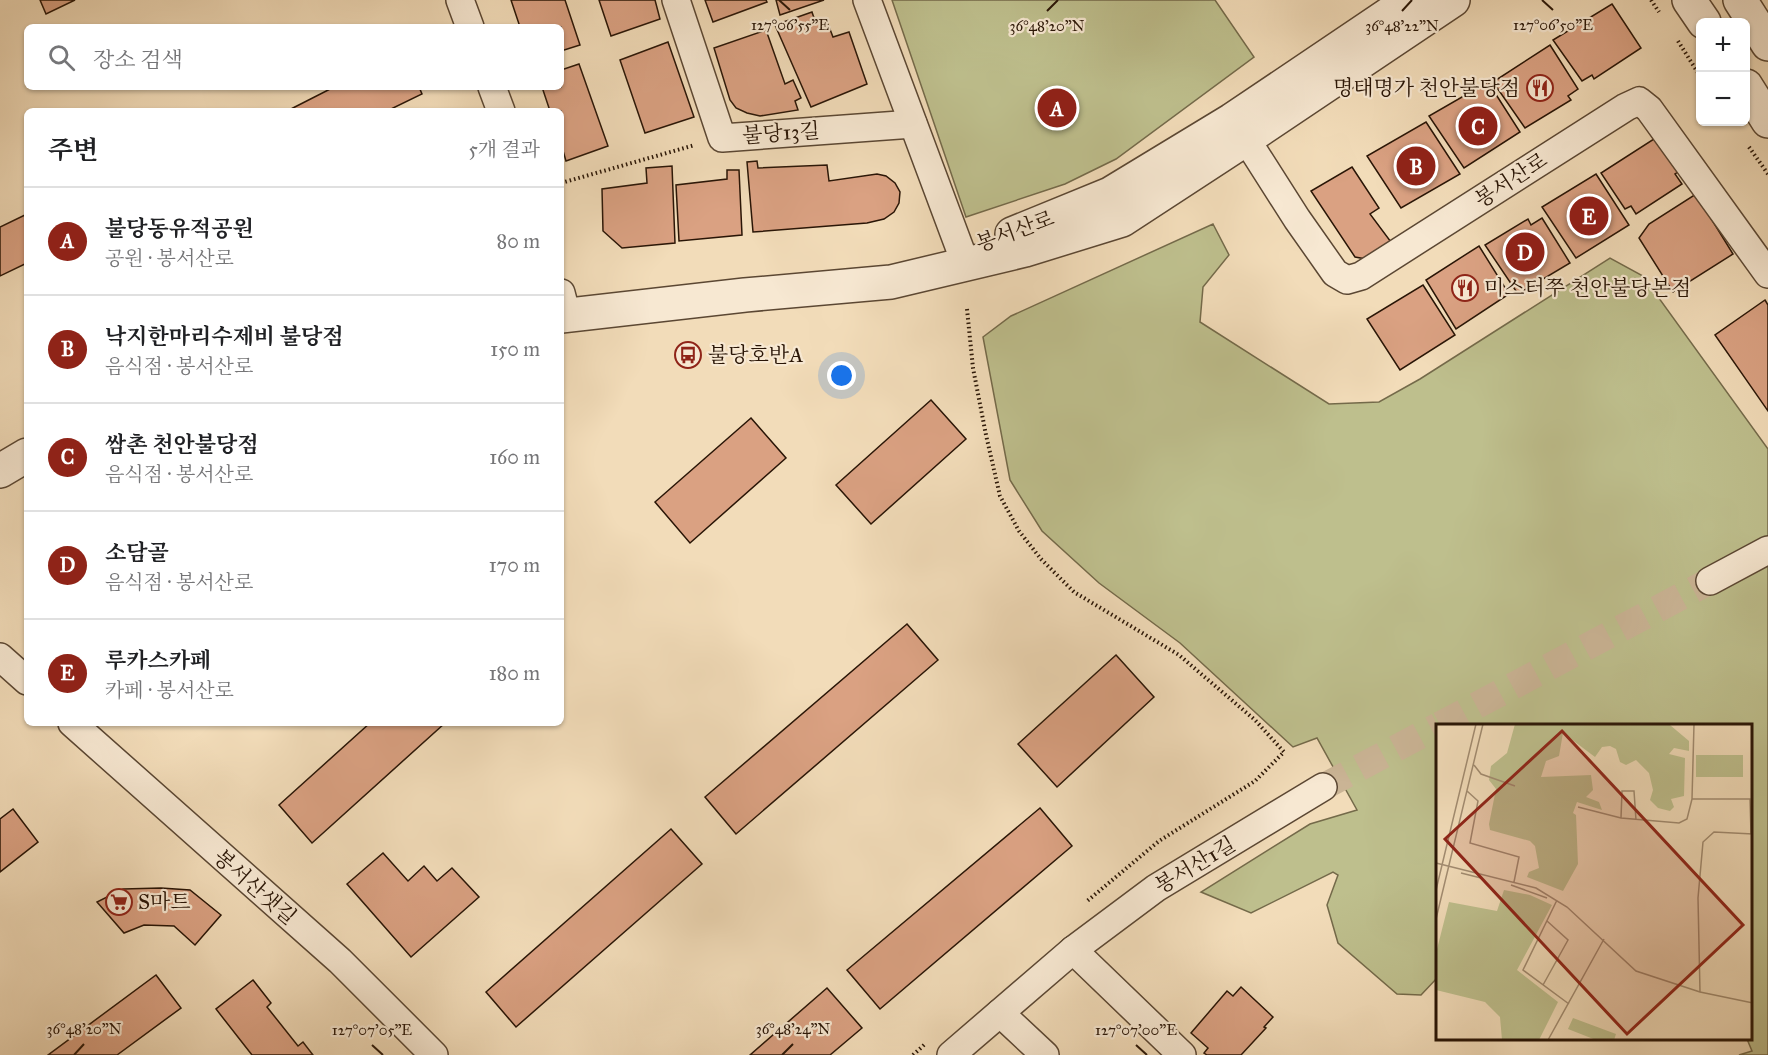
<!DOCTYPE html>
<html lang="ko">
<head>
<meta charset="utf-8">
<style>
	body { margin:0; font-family:"IM FELL Great Primer","Noto Serif KR",serif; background:#f6f6f6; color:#202124 }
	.controls { position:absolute; right:18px; top:18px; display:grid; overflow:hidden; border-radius:9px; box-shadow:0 2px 4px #0004 }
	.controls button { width:54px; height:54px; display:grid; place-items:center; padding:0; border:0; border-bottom:2px solid #e0e0e0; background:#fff; color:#202124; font:30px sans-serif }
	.you { position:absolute; left:842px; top:376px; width:21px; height:21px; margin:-15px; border:4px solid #fff; border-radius:50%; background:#1a73e8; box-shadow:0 0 0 9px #1a73e833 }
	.badge { display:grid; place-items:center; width:39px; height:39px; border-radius:50%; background:#8f2418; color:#fff; font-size:20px; font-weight:700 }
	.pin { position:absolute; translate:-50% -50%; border:3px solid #fff; box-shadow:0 2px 6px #0006 }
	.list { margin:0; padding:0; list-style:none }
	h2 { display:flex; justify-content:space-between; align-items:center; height:78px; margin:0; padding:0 24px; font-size:26px }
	h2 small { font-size:20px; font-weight:400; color:#757577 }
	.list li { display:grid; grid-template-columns:39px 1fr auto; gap:18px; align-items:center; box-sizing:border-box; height:108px; padding:0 24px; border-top:2px solid #e0e0e0 }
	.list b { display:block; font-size:22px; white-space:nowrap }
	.list p { margin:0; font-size:20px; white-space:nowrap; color:#757577 }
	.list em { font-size:20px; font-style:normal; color:#757577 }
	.icon { flex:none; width:33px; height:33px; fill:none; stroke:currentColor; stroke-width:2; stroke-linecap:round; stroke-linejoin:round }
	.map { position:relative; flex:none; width:1768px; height:1055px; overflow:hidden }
	.search { position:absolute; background:#fff; box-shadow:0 2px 4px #0004; left:24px; top:24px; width:540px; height:66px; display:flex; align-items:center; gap:15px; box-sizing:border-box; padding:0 21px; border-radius:9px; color:#757577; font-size:22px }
	.panel { position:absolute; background:#fff; box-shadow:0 2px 4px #0004; left:24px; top:108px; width:540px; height:618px; border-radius:9px }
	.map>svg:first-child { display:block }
	.green { fill:#bebf8d; stroke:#746a4a; stroke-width:1.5 }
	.building { fill:#daa182; stroke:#291506; stroke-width:1.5 }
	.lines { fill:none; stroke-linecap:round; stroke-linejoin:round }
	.minor-tunnel { stroke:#cab495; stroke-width:27; stroke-dasharray:27 14; stroke-linecap:butt }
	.minor-casing { stroke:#5b4733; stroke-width:30 }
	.tertiary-casing { stroke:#5b4733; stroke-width:36 }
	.path { stroke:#291506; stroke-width:4; stroke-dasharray:1.5 3; stroke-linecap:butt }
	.minor { stroke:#f7e8d2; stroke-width:27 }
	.tertiary { stroke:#f7e8d2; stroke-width:33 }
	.ticks { fill:none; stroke:#291506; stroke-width:2 }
	.labels { text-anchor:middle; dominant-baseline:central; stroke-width:4.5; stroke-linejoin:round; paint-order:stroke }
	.poi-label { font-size:21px; fill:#291506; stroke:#f7e8d2; text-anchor:start }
	.street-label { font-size:21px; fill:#291506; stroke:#f7e8d2 }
	.inset-road { fill:none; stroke:#a28c71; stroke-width:1.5 }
	.view { fill:#8f2418; fill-opacity:0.15; stroke:#8f2418; stroke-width:3 }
	.inset-edge { fill:none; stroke:#291506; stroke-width:3 }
	.ticks-label { font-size:15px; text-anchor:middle; fill:#291506; stroke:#f7e8d2; stroke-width:4.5; stroke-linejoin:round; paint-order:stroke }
</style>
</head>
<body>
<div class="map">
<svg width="1768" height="1055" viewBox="0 0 1768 1055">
	<rect width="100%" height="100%" fill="#f2dcb9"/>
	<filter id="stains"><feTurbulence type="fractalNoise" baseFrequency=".00333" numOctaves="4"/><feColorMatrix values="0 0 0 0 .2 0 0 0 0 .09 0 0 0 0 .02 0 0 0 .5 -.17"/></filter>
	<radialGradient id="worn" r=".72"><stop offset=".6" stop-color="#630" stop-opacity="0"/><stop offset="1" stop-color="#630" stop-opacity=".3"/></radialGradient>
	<!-- green -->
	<g class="green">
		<path d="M 892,0 L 1215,0 L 1254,57 L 1116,159 L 1065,184 L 966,217 Z"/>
		<path d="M 1213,224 L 1229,255 L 1203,287 L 1200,322 L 1329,404 L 1379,402 L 1420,379 L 1610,258 L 1643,276 L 1768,449 L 1768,1055 L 1739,1055 L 1752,1051 L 1747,1039 L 1752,1038 L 1752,725 L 1438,725 L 1438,977 L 1421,995 L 1397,994 L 1338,943 L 1327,905 L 1338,875 L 1333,872 L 1251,913 L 1201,892 L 1310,824 L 1357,810 L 1317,738 L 1293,747 L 1180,643 L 1099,583 L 1042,531 L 1010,480 L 983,337 L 1011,316 Z"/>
	</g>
	<!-- building -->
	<g class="building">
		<path d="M 40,0 L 75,0 L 46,14 Z"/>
		<path d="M 511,0 L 565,0 L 580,45 L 561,51 L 561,27 L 520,27 Z"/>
		<path d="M 599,0 L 655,0 L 660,19 L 611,36 Z"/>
		<path d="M 705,0 L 766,0 L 767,2 L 713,22 Z"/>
		<path d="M 776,0 L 824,0 L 780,15 Z"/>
		<path d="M 1612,4 L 1641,48 L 1594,79 L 1592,75 L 1582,81 L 1553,40 Z"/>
		<path d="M 812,12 L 814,18 L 826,19 L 833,37 L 849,32 L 867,84 L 811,107 L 775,25 Z"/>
		<path d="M 766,30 L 785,84 L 793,80 L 801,98 L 795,101 L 798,110 L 760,116 L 747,113 L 736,108 L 730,100 L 714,48 Z"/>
		<path d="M 668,42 L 694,117 L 645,133 L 620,60 Z"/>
		<path d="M 1550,45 L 1578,89 L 1568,96 L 1571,100 L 1525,128 L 1493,82 Z"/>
		<path d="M 579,64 L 608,146 L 566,161 L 561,144 L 561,111 L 550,111 L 542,87 L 561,87 L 561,70 Z"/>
		<path d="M 1488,82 L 1520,132 L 1464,168 L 1429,116 Z"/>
		<path d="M 334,87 L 419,87 L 422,94 L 387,111 L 287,111 Z"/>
		<path d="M 1426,122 L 1460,174 L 1401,208 L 1367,156 Z"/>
		<path d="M 1657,137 L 1681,170 L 1675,174 L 1682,184 L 1636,214 L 1631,206 L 1625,209 L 1601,173 Z"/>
		<path d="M 757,161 L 758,168 L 827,165 L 829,181 L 877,174 L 886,176 L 895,183 L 900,192 L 899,203 L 894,212 L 884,219 L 867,223 L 753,232 L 747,162 Z"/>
		<path d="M 672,166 L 675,243 L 622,248 L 603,231 L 602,189 L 647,183 L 646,168 Z"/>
		<path d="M 1352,167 L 1379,208 L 1370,214 L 1391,242 L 1366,259 L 1355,257 L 1311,191 Z"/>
		<path d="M 727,170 L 739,170 L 742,235 L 679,241 L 676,185 L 727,179 Z"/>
		<path d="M 1596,174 L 1629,225 L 1576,258 L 1542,207 Z"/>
		<path d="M 1696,194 L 1733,254 L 1673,292 L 1639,238 L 1649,224 Z"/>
		<path d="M 27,214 L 27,263 L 0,276 L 0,227 Z"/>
		<path d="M 1542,218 L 1570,263 L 1518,294 L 1485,245 L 1528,219 L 1531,225 Z"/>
		<path d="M 1479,246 L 1509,294 L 1456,329 L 1426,280 Z"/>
		<path d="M 1423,285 L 1455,335 L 1400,370 L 1367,319 Z"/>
		<path d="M 1765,300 L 1768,305 L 1768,411 L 1715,335 Z"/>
		<path d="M 931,400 L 966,439 L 871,524 L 836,485 Z"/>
		<path d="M 751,418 L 786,458 L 690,543 L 655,502 Z"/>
		<path d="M 907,624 L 938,660 L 736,834 L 705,797 Z"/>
		<path d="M 1116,655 L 1154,697 L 1057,787 L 1018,744 Z"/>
		<path d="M 370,723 L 445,723 L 312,843 L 279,805 Z"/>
		<path d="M 1040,808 L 1072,846 L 880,1009 L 847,970 Z"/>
		<path d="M 13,809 L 38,842 L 0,872 L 0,819 Z"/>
		<path d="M 671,829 L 702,864 L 516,1027 L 486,992 Z"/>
		<path d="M 383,853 L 408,881 L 424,866 L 437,881 L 452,868 L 479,897 L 411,957 L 347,884 Z"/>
		<path d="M 161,888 L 190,890 L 221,915 L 195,945 L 174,926 L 144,925 L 124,933 L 97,902 L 123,889 Z"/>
		<path d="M 156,975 L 181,1008 L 117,1055 L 48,1055 Z"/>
		<path d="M 253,980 L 271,1003 L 267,1007 L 298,1046 L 303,1042 L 313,1055 L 252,1055 L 216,1009 Z"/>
		<path d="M 1241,987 L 1273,1017 L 1264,1027 L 1266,1028 L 1241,1055 L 1207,1055 L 1204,1053 L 1208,1048 L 1191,1033 L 1227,991 L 1233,996 Z"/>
		<path d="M 827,988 L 862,1028 L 830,1055 L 750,1055 Z"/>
	</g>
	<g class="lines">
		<!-- minor-tunnel -->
		<g class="minor-tunnel">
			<path d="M 1440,725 L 1710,581"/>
			<path d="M 1323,787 L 1438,726"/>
		</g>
		<defs>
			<g id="minor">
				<path d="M 460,0 L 470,27"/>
				<path d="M 676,0 L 722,138 L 913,124"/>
				<path d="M 867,0 L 966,265"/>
				<path d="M 492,87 L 501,111"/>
				<path d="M 1246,139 L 1297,219 L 1335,273 L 1347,280 L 1361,276 L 1626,107 L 1639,101 L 1649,109 L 1768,274"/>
				<path d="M 561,293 L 567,316"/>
				<path d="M 1710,581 L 1768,550"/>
				<path d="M 0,657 L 27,681"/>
				<path d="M 72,723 L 340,961 L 434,1055"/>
				<path d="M 1073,950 L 1182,1055"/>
				<path d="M 1000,1013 L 1045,1055"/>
				<path d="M 951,1055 L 1073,950 L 1156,888 L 1323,787"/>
			</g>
			<g id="tertiary">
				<path d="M 1689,0 L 1704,22"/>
				<path d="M 1740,0 L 1768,44"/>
				<path d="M 1746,86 L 1768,121"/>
				<path d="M 1012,234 L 1110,194 L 1232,120 L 1410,0"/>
				<path d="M 561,316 L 745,295 L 891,282 L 1025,250 L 1122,220 L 1246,139 L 1453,0"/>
				<path d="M 0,471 L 27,455"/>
			</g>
		</defs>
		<!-- minor casing -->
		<use href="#minor" class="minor-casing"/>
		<!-- tertiary casing -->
		<use href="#tertiary" class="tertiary-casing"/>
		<!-- path -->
		<g class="path">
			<path d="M 1651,0 L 1659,12"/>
			<path d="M 1678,41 L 1700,76"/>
			<path d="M 1749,147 L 1768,174"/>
			<path d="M 561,183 L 695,145"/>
			<path d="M 967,309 L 973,368 L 986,435 L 1000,496 L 1019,531 L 1041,559 L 1074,592 L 1179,655 L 1255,720 L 1284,752 L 1255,781 L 1159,841 L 1086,902"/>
			<path d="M 913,1055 L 925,1044"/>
		</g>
		<!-- minor -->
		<use href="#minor" class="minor"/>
		<!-- tertiary -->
		<use href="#tertiary" class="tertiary"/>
	</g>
	<!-- ticks -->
	<path class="ticks" d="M 779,0 L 790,10M 1542,0 L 1553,10M 1047,11 L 1058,0M 1402,11 L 1412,0M 372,1045 L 383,1055M 1136,1045 L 1147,1055M 74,1055 L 84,1044M 782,1055 L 793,1044"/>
	<!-- icons -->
	<defs>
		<symbol id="restaurant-ring" viewBox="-11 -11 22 22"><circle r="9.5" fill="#f7e8d2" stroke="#8f2418" stroke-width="1.5"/><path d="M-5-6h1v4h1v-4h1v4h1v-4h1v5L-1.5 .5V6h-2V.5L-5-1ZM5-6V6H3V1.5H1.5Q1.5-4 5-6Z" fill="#8f2418"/></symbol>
		<symbol id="bus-ring" viewBox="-11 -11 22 22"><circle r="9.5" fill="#f7e8d2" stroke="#8f2418" stroke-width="1.5"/><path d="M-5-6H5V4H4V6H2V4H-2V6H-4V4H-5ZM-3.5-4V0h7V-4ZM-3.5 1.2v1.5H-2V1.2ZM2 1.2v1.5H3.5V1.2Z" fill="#8f2418"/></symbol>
		<symbol id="supermarket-ring" viewBox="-11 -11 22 22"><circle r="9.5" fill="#f7e8d2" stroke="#8f2418" stroke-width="1.5"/><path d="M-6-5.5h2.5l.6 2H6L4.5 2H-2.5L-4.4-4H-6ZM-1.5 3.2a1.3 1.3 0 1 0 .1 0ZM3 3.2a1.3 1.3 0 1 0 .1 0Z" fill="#8f2418"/></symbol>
	</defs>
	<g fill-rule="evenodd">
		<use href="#restaurant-ring" x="1525" y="73" width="30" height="30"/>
		<use href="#restaurant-ring" x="1450" y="273" width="30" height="30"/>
		<use href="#bus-ring" x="673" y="340" width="30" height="30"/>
		<use href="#supermarket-ring" x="104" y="887" width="30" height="30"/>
	</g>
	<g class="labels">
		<!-- poi labels -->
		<g class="poi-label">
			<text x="1520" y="88" text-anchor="end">명태명가 천안불당점</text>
			<text x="1484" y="288">미스터쭈 천안불당본점</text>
			<text x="708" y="355">불당호반A</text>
			<text x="138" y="902">S마트</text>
		</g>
		<!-- street labels -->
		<g class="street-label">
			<text transform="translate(781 133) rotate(-4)">불당13길</text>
			<text transform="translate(1511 180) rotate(-33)">봉서산로</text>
			<text transform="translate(1015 231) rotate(-20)">봉서산로</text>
			<text transform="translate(1195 865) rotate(-31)">봉서산1길</text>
			<text transform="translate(255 887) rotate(41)">봉서산샛길</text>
		</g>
	</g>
	<!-- overview -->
	<g transform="translate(1436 724)">
		<rect width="316" height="316" fill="#f2dcb9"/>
		<path d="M 79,0 L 234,1 L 253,17 L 253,27 L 238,24 L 233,30 L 249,34 L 248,72 L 235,75 L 238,83 L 234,87 L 222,84 L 214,76 L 217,66 L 213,49 L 200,36 L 190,41 L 184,38 L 180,25 L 174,22 L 166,23 L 159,33 L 127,9 L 123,32 L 110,37 L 105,53 L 155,51 L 157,66 L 150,73 L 163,78 L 166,86 L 141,78 L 137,89 L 140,91 L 142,140 L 127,167 L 91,153 L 93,148 L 103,144 L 99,122 L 94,117 L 54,106 L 53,100 L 60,65 L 53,56 L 55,42 L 71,29 ZM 260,31 L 307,31 L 307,53 L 260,53 ZM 68,166 L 94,171 L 116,181 L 81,246 L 122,278 L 103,316 L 66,316 L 64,293 L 49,278 L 0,266 L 0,229 L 13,178 L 61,187 ZM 137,294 L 180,310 L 178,316 L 160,316 L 132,305 Z" fill="#bebf8d"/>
		<path class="inset-road" d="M 38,41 L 45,50 L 79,62M 31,67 L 42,77 L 34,119 L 83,133 L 78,158M 256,75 L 258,0M 142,83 L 185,94 L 243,99 L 251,95 L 256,75 L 314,75 L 315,110M 185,94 L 186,67 L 198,67 L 200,96M 0,139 L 100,164 L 131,183 L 200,247 L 264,268 L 317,279M 25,149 L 45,154M 75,161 L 111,174M 0,166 L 40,0M 121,176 L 87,246 L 133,280M 0,195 L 47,0M 107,261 L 132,216 L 111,197M 264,268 L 262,174 L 267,118 L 278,108 L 317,110M 112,316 L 168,215"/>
		<path class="view" d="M 126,7 L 307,201 L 191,310 L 9,115 Z"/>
		<rect width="316" height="316" class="inset-edge"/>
	</g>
	<g class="ticks-label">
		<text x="790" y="30">127°06'55"E</text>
		<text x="1553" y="30">127°06'50"E</text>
		<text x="1402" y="31">36°48'22"N</text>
		<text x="1047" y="31">36°48'20"N</text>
		<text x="84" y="1034">36°48'20"N</text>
		<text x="793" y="1034">36°48'24"N</text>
		<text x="372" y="1035">127°07'05"E</text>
		<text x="1136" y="1035">127°07'00"E</text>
	</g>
	<rect width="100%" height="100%" filter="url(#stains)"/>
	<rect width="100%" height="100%" fill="url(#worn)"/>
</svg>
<div class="controls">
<button>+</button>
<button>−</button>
</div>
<div class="you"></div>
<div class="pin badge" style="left:1057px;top:108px">A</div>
<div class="pin badge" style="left:1416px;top:166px">B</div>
<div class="pin badge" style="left:1478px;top:126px">C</div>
<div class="pin badge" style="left:1525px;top:252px">D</div>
<div class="pin badge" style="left:1589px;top:216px">E</div>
<div class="search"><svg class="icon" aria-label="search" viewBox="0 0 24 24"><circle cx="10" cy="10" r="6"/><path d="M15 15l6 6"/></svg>장소 검색</div>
<section class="panel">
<h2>주변<small>5개 결과</small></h2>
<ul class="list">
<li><span class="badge">A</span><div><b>불당동유적공원</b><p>공원 · 봉서산로</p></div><em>80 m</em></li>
<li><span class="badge">B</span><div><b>낙지한마리수제비 불당점</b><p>음식점 · 봉서산로</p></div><em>150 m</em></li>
<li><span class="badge">C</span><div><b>쌈촌 천안불당점</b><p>음식점 · 봉서산로</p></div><em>160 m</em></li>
<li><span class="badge">D</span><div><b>소담골</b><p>음식점 · 봉서산로</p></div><em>170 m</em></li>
<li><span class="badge">E</span><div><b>루카스카페</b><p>카페 · 봉서산로</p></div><em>180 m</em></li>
</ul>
</section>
</div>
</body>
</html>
